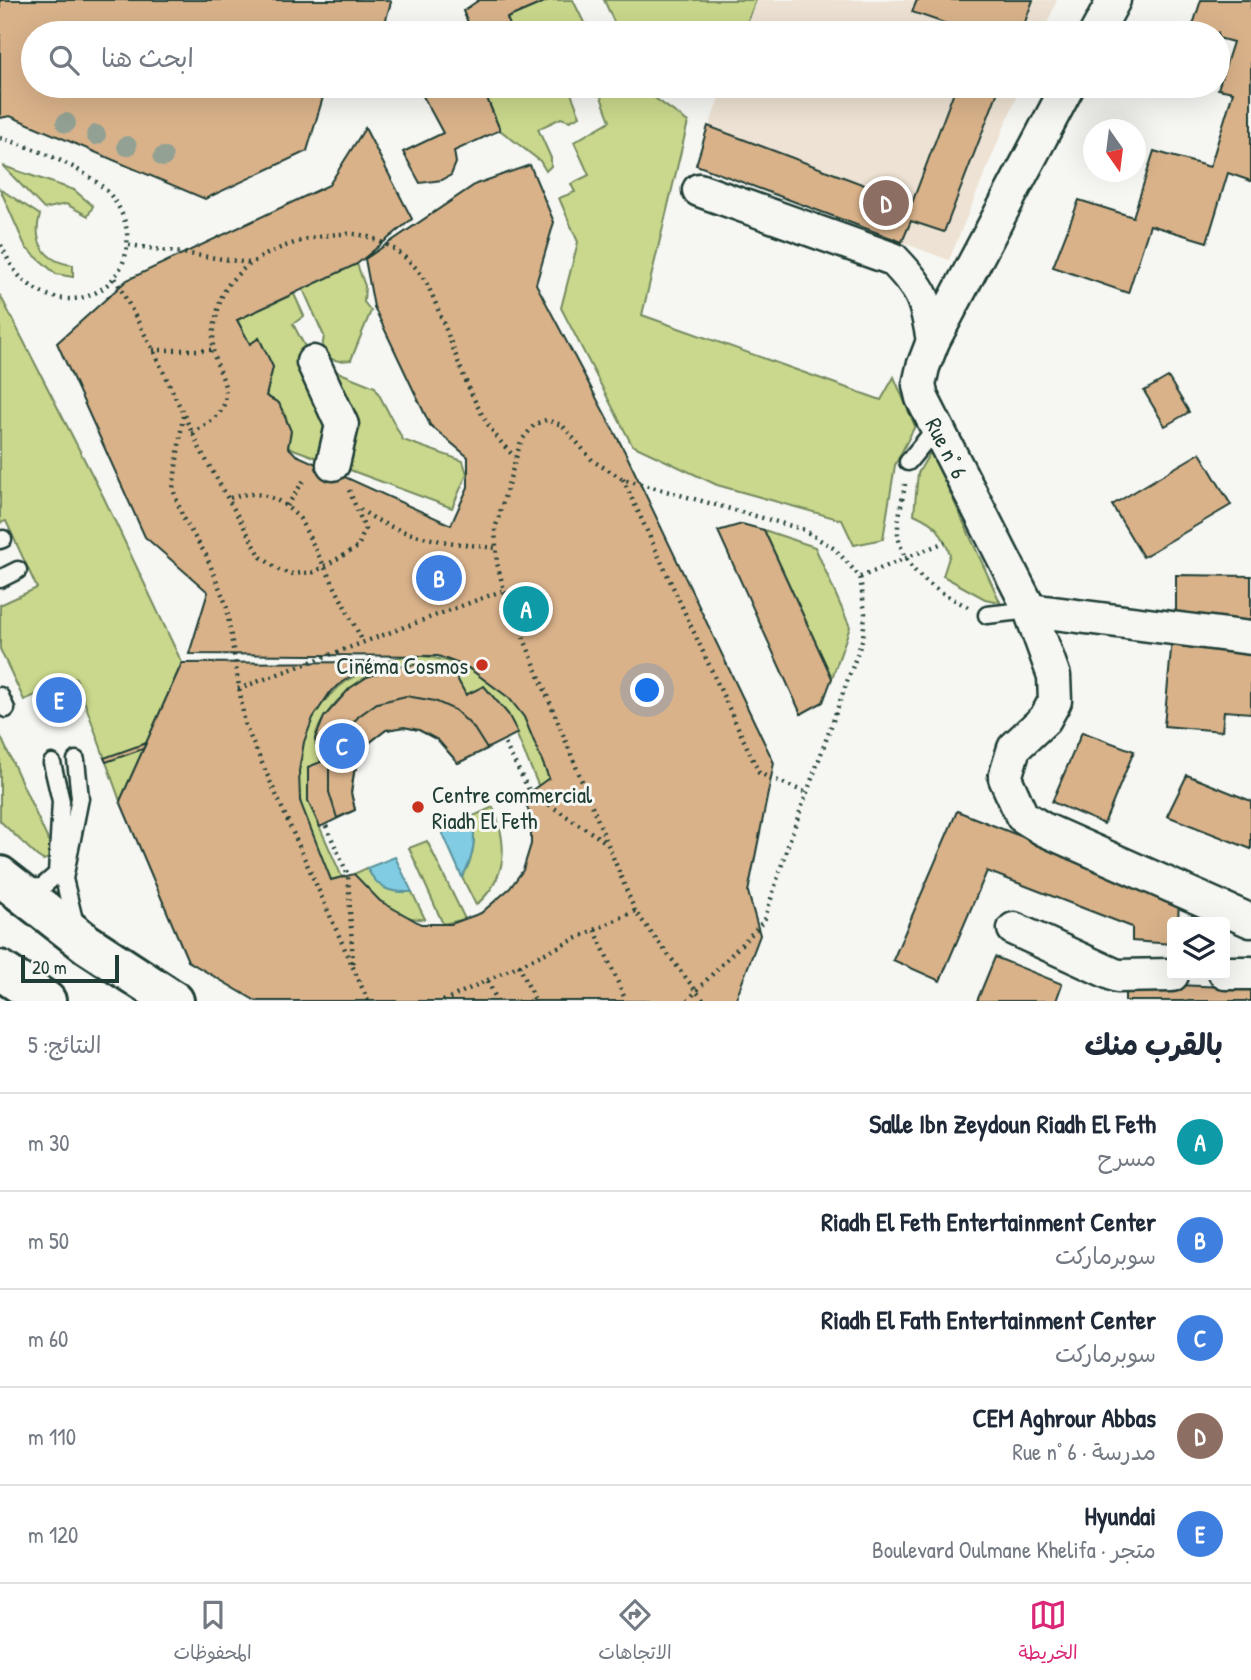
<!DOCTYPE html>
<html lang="ar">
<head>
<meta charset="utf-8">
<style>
	body { margin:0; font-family:"Patrick Hand","Playpen Sans Arabic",sans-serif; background:#f2f2f3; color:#1f2937; direction:rtl }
	.controls { position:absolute; right:21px; bottom:21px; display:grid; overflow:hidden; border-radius:7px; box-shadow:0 7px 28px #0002 }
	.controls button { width:63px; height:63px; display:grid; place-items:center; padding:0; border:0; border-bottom:2px solid #e0e1e3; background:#fff; color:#1f2937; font:35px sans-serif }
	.compass { position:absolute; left:1083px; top:119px; width:63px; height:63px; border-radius:50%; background:#fff; box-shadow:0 7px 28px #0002; rotate:166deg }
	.scale { position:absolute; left:21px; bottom:18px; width:98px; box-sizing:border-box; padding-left:7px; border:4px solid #1f3d34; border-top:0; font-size:19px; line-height:24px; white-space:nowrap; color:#1f3d34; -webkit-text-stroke:5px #f6f6f2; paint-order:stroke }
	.you { position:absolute; left:648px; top:691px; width:24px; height:24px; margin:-18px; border:5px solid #fff; border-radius:50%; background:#1a73e8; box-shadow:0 0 0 10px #1a73e833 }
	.badge { display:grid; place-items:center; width:46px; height:46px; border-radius:50%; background:#db2777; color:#fff; font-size:23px; font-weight:700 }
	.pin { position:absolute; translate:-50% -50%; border:4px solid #fff; box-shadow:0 2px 7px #0006 }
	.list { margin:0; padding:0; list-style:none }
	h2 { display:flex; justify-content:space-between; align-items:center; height:91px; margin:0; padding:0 28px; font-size:30px }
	h2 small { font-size:23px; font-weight:400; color:#747a83 }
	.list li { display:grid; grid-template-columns:46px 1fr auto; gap:21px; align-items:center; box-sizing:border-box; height:98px; padding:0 28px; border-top:2px solid #e0e1e3 }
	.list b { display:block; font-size:26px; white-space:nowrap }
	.list p { margin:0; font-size:23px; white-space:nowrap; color:#747a83 }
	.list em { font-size:23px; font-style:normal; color:#747a83 }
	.icon { flex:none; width:38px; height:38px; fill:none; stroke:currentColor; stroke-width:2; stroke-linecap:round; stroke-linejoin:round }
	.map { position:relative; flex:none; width:1251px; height:1001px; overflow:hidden; direction:ltr }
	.search { position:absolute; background:#fff; box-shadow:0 7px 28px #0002; left:21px; right:21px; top:21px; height:77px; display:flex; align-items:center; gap:18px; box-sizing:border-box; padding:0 24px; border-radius:38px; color:#747a83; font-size:26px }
	.sheet { height:581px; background:#fff }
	nav { display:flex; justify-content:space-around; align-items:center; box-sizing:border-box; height:98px; border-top:2px solid #e0e1e3; background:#fff; font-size:19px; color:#747a83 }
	nav a { display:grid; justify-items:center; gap:4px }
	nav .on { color:#db2777 }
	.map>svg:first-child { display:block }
	.built { fill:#ede2d3 }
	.green { fill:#c9d88c; stroke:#748a60; stroke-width:2 }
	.water { fill:#81cce2; stroke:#5a939c; stroke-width:2 }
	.building { fill:#d9b28a; stroke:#1f3d34; stroke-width:2 }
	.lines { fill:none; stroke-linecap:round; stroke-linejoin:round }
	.lane-casing { stroke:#1f3d34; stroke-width:21 }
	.street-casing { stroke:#1f3d34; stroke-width:37 }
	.secondary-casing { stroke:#1f3d34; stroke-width:44 }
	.path { stroke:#1f3d34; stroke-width:4.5; stroke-dasharray:2 5; stroke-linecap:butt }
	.lane { stroke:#f6f6f2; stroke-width:16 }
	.street { stroke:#f6f6f2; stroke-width:32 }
	.secondary { stroke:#f6f6f2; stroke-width:38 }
	.tree { fill:#92a193 }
	.poi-dot { fill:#c8321e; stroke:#f6f6f2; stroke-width:2.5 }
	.labels { text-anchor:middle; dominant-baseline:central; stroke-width:6; stroke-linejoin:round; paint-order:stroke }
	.street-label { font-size:23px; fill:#1f3d34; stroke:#f6f6f2 }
	.poi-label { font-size:23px; fill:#1f3d34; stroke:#f6f6f2; text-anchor:end }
</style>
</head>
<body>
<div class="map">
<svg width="1251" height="1001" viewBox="0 0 1251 1001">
	<rect width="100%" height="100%" fill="#f6f6f2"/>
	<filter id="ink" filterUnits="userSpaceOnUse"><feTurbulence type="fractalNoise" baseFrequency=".0143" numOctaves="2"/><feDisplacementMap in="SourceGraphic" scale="14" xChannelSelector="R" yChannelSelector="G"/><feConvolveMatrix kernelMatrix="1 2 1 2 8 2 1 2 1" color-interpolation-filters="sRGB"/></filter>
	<g filter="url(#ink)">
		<!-- built -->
		<g class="built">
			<path d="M 756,0 L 1057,0 L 1043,33 L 743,33 Z"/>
			<path d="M 723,86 L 1021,86 L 949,260 L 696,165 Z"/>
		</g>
		<!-- green -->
		<g class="green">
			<path d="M 549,0 L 573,0 L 589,33 L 513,33 L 507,18 Z"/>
			<path d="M 604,0 L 756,0 L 743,33 L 619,33 Z"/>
			<path d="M 482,86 L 568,86 L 580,116 L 570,121 L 561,118 L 538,129 L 551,158 L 551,166 L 546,171 L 540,161 L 500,130 Z"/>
			<path d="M 597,86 L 638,86 L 688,122 L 642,315 L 881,400 L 894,377 L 915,426 L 895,465 L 883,539 L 854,545 L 842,520 L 717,485 L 632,445 L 561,308 L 578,242 L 559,198 L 575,192 L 571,184 L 589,175 L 574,142 L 610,121 Z"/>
			<path d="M 3,166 L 74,190 L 93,206 L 88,216 L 66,204 L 44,209 Z"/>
			<path d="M 0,189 L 40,215 C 32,242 45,262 73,265 L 73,277 L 56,274 L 26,248 Z"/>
			<path d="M 357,264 L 365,286 L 364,302 L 371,311 L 351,360 L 339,361 L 327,358 L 322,349 L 324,336 L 303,289 Z"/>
			<path d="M 294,294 L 304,316 L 293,324 L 313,362 L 375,387 L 403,440 L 463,461 L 467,474 L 452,508 L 288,447 C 292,426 286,406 266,396 L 273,367 L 259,338 L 250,344 L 237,320 Z"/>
			<path d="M 0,295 L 104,498 L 182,663 L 120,801 L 76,678 L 24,700 L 0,649 L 0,605 L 37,588 L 6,521 L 0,523 Z"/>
			<path d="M 931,451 L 1000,602 L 985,599 L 943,576 L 950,554 C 940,530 938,525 914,514 L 918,473 Z"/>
			<path d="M 764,530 L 815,547 L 850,627 L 832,678 Z"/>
			<path d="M 408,655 C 454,657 498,676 524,717 C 535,735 541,758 549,778 L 539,787 L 508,714 L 484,687 L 466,695 L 453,671 C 407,659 364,669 332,707 C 326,715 315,729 315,740 C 315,746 320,754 321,760 C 322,772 312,790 308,801 L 342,877 L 331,880 C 322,857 303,823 300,799 C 290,718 334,673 408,655 Z"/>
			<path d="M 0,735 L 53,851 L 51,858 L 43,860 L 37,856 L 0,821 Z"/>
			<path d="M 493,807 C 508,844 508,878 476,905 L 462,877 C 475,856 475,840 473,816 Z"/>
			<path d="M 427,841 L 465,919 L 443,924 L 409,848 Z"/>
			<path d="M 367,868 C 377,886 392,893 412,892 L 425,919 C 398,922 369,894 354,874 Z"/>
		</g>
		<!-- water -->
		<g class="water">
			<path d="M 473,816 C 475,840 475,856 462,877 L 442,832 Z"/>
			<path d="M 395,857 L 412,892 C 389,893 378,889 367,868 Z"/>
		</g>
		<!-- building -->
		<g class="building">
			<path d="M 0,0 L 390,0 L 391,2 L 382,33 L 33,33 L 33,86 L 329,86 L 326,87 L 307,151 L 205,199 L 10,116 L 0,118 Z"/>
			<path d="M 479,0 L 549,0 L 507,18 L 513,33 L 463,33 L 471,29 L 463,11 Z"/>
			<path d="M 917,0 L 1033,0 L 1021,33 L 973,33 L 912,12 Z"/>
			<path d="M 1201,0 L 1251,0 L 1251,181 L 1228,173 L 1207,242 L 1150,225 L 1128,293 L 1053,267 L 1079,200 L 1133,217 L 1154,151 L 1210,167 L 1233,92 L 1218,89 L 1233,42 L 1218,38 L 1218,33 L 1191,31 Z"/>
			<path d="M 440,86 L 482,86 L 500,130 L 454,151 L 456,163 L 451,175 L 442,180 L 420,183 L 403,152 L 443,133 L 423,96 Z"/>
			<path d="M 956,86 L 1000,86 L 944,232 L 911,221 L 902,242 L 696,165 L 708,126 L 912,203 Z"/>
			<path d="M 365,128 L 412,219 L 357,264 L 237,320 L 250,344 L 259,338 L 273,367 L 266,396 L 279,403 L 291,431 L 288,447 L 296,455 L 451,525 L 468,487 L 468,457 L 430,425 L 374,307 L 365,259 L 476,184 L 530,165 L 554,222 L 536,284 L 626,454 L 774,763 L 748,892 L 760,935 L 735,1001 L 256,1001 L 188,961 L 120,801 L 182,663 L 378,662 L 352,675 L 331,691 L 313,718 L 304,742 L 299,771 L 300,801 L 331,880 L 354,874 L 380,901 L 421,924 L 451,924 L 481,913 L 510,888 L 523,870 L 531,844 L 531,820 L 524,796 L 549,778 L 524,717 L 509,698 L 467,667 L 438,656 L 189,654 L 208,592 L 145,537 L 57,343 L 127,280 L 329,185 Z"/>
			<path d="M 1168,377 L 1189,412 L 1165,426 L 1144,391 Z"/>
			<path d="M 1200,453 L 1231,505 L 1143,557 L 1112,505 Z"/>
			<path d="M 742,524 L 764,530 L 832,678 L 823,702 L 801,714 L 718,531 Z"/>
			<path d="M 1176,575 L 1251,576 L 1251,620 L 1176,620 Z"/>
			<path d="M 1172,639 L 1251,645 L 1251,713 L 1224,711 L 1222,731 L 1164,726 Z"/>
			<path d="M 422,664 L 453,671 L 466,695 L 484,686 L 508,714 L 518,733 L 458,763 L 438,740 L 419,730 L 404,727 L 386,730 L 369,743 L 354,772 L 351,793 L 355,810 L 320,827 L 308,801 L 308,767 L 321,762 L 315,739 L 324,717 L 350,688 L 367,677 L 398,666 Z"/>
			<path d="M 406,696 L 435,701 L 455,710 L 473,727 L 487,749 L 458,763 L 438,740 L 419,730 L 404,727 L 386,730 L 369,743 L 354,772 L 351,793 L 355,810 L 337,818 L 329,792 L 329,769 L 342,735 L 359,716 L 377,703 Z"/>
			<path d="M 1082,732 L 1134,751 L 1104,824 L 1052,802 Z"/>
			<path d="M 146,743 L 143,749 L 106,762 L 104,758 Z"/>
			<path d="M 1187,775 L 1251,801 L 1251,849 L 1167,816 Z"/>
			<path d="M 957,811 L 1179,899 L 1178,922 L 1172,922 L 1172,944 L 1132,941 L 1132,927 L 987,871 L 940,981 L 893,960 Z"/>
			<path d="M 995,957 L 1062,984 L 1056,1001 L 977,1001 Z"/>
			<path d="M 1125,983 L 1251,988 L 1251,1001 L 1125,1001 Z"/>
		</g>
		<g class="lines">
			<defs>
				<g id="lane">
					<path d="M 908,462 L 936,428"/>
					<path d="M 0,540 L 3,539"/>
					<path d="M 0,579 L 18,570"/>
					<path d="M 987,615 L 1030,610"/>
					<path d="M 0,696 L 6,709"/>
					<path d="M 24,888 L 42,887 L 57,874 L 61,801 L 52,763"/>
					<path d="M 75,924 L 64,879 L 80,798 L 76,760"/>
				</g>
				<g id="street">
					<path d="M 1096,33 L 1114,0"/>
					<path d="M 1068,86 L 933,341 L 923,367 L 919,385 L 922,398 L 1030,610 L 1054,676 L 1055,701 L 1045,719 L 1014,748 L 1005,778 L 1022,816 L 1043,829 L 1251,921"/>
					<path d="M 699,190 L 893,259 C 923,290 926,299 933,341"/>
					<path d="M 313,362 L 342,425 L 333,464"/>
					<path d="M 1030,610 L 1251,638"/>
					<path d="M 1014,929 L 1117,976 L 1172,975"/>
					<path d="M 1225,973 L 1251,973"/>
				</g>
				<g id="secondary">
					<path d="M 0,876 L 87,944 L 174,1001"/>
					<path d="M 0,970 L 46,1001"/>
				</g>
			</defs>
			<!-- lane casing -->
			<use href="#lane" class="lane-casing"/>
			<!-- street casing -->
			<use href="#street" class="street-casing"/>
			<!-- secondary casing -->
			<use href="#secondary" class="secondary-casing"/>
			<!-- path -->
			<g class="path">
				<path d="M 0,138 C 31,146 93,171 112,197 C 159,259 89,332 27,283 C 14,274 7,257 0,243"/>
				<path d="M 129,245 L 249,263"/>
				<path d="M 115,278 L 153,350 L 201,451 L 261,557 L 279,570 L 291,574 L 314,572 L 358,547 L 365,529 L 349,490"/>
				<path d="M 153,350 L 213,350"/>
				<path d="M 183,416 L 173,489 L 183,518 L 206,555 L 226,604 L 245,725 L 368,1001"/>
				<path d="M 192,433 C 205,425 221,418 225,401 C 229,383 215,366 213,349 C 212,334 216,316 220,302 C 232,257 312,231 354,234 C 374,236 396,248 410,262 C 426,276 433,297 441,317 C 461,366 475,420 515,457"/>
				<path d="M 623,479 L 759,773 L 807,793"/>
				<path d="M 905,484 C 903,499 897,519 898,534 C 904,574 936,590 968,607"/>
				<path d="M 230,498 C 260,488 279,497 300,519 L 363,642"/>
				<path d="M 287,506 L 306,477"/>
				<path d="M 360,509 C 398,538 450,543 496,548"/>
				<path d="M 860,577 L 945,542"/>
				<path d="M 238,689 L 504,590"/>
				<path d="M 505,744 L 530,792 L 607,843"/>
				<path d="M 326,826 L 348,875 L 353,964"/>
				<path d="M 595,930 L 626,1001"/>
				<path d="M 519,965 L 535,1001"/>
				<path d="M 488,981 L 497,1001"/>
				<path d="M 443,1001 L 635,911"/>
				<path d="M 688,1001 L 696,991 L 764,921 L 789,842 L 863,638 L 865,613 L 860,577 L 835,549 L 802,529 L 623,479 L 593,461 L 562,425 L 546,420 L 535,424 L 521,441 L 495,529 L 497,563 L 504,590 L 635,911 L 696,991 L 704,1001"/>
			</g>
			<!-- lane -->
			<use href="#lane" class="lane"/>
			<!-- street -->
			<use href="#street" class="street"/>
			<!-- secondary -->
			<use href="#secondary" class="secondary"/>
		</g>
		<!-- trees -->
		<g class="tree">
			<circle cx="66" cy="123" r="10"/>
			<circle cx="96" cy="135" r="10"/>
			<circle cx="127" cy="146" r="10"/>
			<circle cx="163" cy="157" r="10"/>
		</g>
	</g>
	<!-- markers -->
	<g class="poi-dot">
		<circle cx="482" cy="665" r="7"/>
		<circle cx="418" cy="807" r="7"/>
	</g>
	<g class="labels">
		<!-- street labels -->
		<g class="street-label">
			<text transform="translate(947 448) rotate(63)">Rue n° 6</text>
		</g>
		<!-- poi labels -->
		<g class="poi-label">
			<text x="468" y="665">Cinéma Cosmos</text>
			<text x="432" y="794" text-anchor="start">Centre commercial<tspan x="432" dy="26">Riadh El Feth</tspan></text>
		</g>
	</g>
</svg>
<div class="controls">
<button><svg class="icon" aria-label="layers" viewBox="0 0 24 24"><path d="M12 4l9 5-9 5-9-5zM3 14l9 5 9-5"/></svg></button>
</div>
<svg class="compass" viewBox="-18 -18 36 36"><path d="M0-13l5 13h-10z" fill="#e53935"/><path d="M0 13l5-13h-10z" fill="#747a83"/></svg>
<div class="scale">20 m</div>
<div class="you"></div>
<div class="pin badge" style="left:526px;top:609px;background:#0f9aa8">A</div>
<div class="pin badge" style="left:439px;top:578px;background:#3f7fe0">B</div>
<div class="pin badge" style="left:342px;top:746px;background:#3f7fe0">C</div>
<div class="pin badge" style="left:886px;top:203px;background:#8d6e63">D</div>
<div class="pin badge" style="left:59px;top:700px;background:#3f7fe0">E</div>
<div class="search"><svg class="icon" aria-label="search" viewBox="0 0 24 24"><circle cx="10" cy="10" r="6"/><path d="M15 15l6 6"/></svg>ابحث هنا</div>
</div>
<section class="sheet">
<h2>بالقرب منك<small>النتائج: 5</small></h2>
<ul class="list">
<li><span class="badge" style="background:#0f9aa8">A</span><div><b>Salle Ibn Zeydoun Riadh El Feth</b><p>مسرح</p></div><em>30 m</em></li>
<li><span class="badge" style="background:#3f7fe0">B</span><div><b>Riadh El Feth Entertainment Center</b><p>سوبرماركت</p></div><em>50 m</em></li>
<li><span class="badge" style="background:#3f7fe0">C</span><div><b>Riadh El Fath Entertainment Center</b><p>سوبرماركت</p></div><em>60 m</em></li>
<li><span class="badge" style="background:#8d6e63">D</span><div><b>CEM Aghrour Abbas</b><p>مدرسة · Rue n° 6</p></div><em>110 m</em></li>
<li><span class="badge" style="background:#3f7fe0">E</span><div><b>Hyundai</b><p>متجر · Boulevard Oulmane Khelifa</p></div><em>120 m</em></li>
</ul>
</section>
<nav>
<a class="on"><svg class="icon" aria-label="map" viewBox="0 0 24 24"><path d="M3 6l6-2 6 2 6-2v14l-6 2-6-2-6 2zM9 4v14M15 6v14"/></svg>الخريطة</a>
<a><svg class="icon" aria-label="directions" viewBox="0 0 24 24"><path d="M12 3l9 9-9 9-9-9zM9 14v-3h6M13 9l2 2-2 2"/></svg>الاتجاهات</a>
<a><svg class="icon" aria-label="saved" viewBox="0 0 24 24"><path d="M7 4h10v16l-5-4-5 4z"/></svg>المحفوظات</a>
</nav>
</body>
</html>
